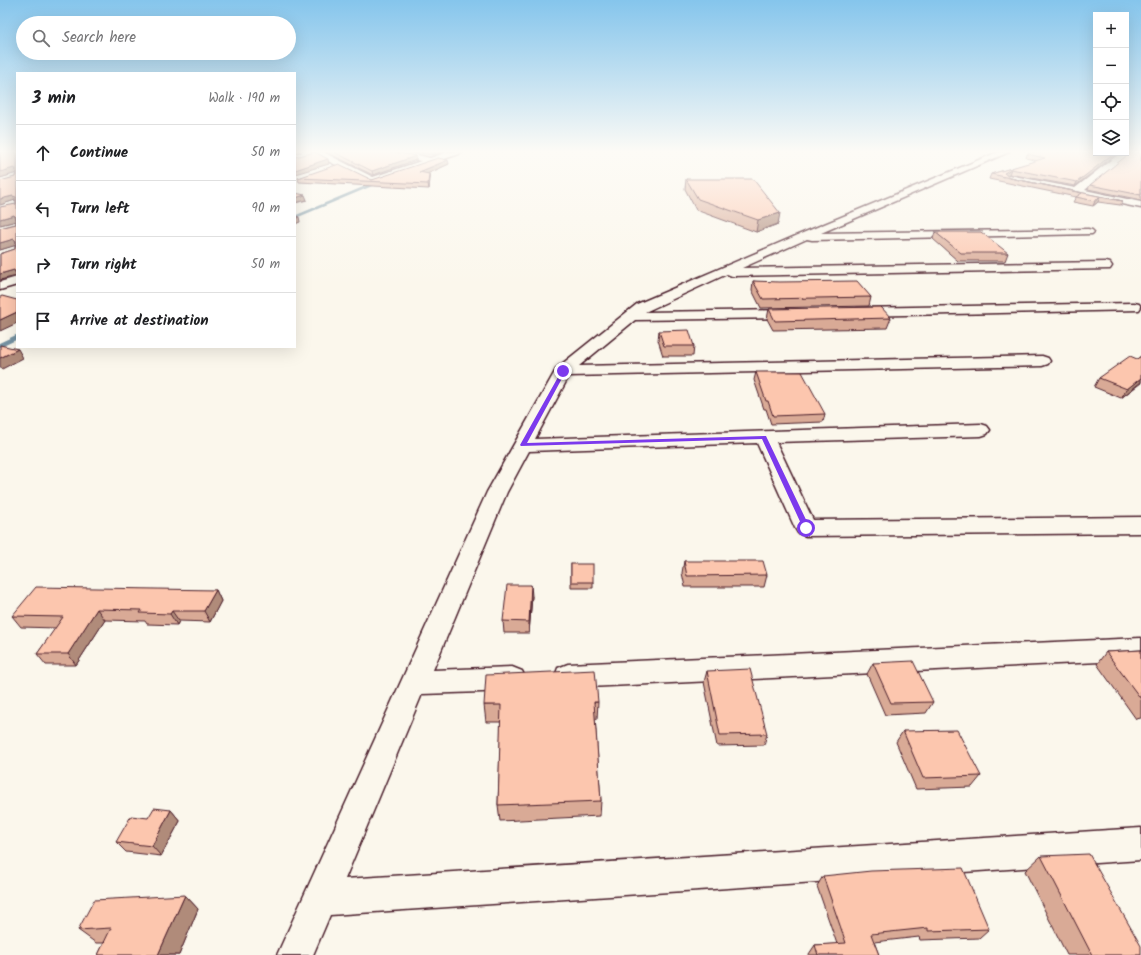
<!DOCTYPE html>
<html lang="en">
<head>
<meta charset="utf-8">
<style>
	body { margin:0; font-family:Kalam,sans-serif; background:#f2f2f2; color:#202124 }
	.controls { position:absolute; right:12px; top:12px; display:grid; overflow:hidden; border-radius:0px; box-shadow:0 4px 16px #0002 }
	.controls button { width:36px; height:36px; display:grid; place-items:center; padding:0; border:0; border-bottom:1px solid #e0e0e0; background:#fff; color:#202124; font:20px sans-serif }
	.stop { position:absolute; width:12px; height:12px; margin:-9px; border:3px solid #7c3aed; border-radius:50%; background:#fff }
	.stop.end { background:#7c3aed; border-color:#fff; box-shadow:0 1px 4px #0008 }
	.list { margin:0; padding:0; list-style:none }
	h2 { display:flex; justify-content:space-between; align-items:center; height:52px; margin:0; padding:0 16px; font-size:17px }
	h2 small { font-size:13px; font-weight:400; color:#757577 }
	.list li { display:grid; grid-template-columns:26px 1fr auto; gap:12px; align-items:center; box-sizing:border-box; height:56px; padding:0 16px; border-top:1px solid #e0e0e0 }
	.list b { display:block; font-size:15px; white-space:nowrap }
	.list em { font-size:13px; font-style:normal; color:#757577 }
	.icon { flex:none; width:22px; height:22px; fill:none; stroke:currentColor; stroke-width:2; stroke-linecap:round; stroke-linejoin:round }
	.map { position:relative; flex:none; width:1141px; height:955px; overflow:hidden }
	.search { position:absolute; background:#fff; box-shadow:0 4px 16px #0002; left:16px; top:16px; width:280px; height:44px; display:flex; align-items:center; gap:10px; box-sizing:border-box; padding:0 14px; border-radius:22px; color:#757577; font-size:15px }
	.panel { position:absolute; background:#fff; box-shadow:0 4px 16px #0002; left:16px; top:72px; width:280px; height:276px; border-radius:0px }
	.map>svg:first-child { display:block }
	.lines { fill:none; stroke-linecap:round; stroke-linejoin:round }
	.stream-far1 { stroke:#7592a2; stroke-width:2.5 }
	.stream { stroke:#7592a2; stroke-width:4.5 }
	.minor-casing { stroke:#4a1f2b; stroke-width:3 }
	.minor { fill:#fbf7ec; fill-rule:evenodd }
	.wall { fill:#d9aa96; stroke:#4a1f2b }
	.shaded-wall { fill:#b08b7a; stroke:#4a1f2b }
	.building { fill:#fcc6ae; stroke:#4a1f2b }
	.route { fill:#7c3aed }
</style>
</head>
<body>
<div class="map">
<svg width="1141" height="955" viewBox="0 0 1141 955">
	<rect width="100%" height="100%" fill="#fbf7ec"/>
	<filter id="ink" filterUnits="userSpaceOnUse"><feTurbulence type="fractalNoise" baseFrequency=".025" numOctaves="2"/><feDisplacementMap in="SourceGraphic" scale="8" xChannelSelector="R" yChannelSelector="G"/><feConvolveMatrix kernelMatrix="1 2 1 2 8 2 1 2 1" color-interpolation-filters="sRGB"/></filter>
	<g filter="url(#ink)">
		<g class="lines">
			<!-- stream-far1 -->
			<g class="stream-far1">
				<path d="M 454,155 L 463,152"/>
				<path d="M 295,217 L 376,183"/>
			</g>
			<!-- stream -->
			<path class="stream" d="M 0,345 L 17,337"/>
			<defs>
				<g id="minor">
					<path d="M 313,152 L 323,152 L 373,177 L 421,161 L 391,154 L 390,152 L 405,152 L 430,158 L 448,152 L 460,152 L 459,154 L 372,183 L 314,154 Z"/>
					<path d="M 998,152 L 1009,152 L 821,233 L 1088,229 L 1092,230 L 1094,232 L 1092,234 L 812,240 L 807,239 L 742,268 L 1106,262 L 1110,263 L 1112,266 L 1110,269 L 732,276 L 727,274 L 645,312 L 796,310 L 801,311 L 803,314 L 801,317 L 796,318 L 635,320 L 579,366 L 1042,356 L 1048,358 L 1050,361 L 1048,364 L 1042,366 L 569,376 L 535,439 L 981,424 L 987,426 L 990,430 L 987,434 L 981,436 L 776,442 L 813,520 L 1141,517 L 1141,533 L 806,536 L 798,533 L 795,528 L 757,443 L 529,451 L 507,492 L 433,670 L 512,667 L 522,671 L 526,679 L 522,687 L 512,691 L 422,694 L 345,879 L 1141,828 L 1141,860 L 330,915 L 313,955 L 277,955 L 487,492 L 557,368 L 637,304 L 798,235 Z"/>
					<path d="M 1126,152 L 1130,153 L 1085,190 L 1141,202 L 1141,208 L 1009,181 L 1004,178 L 1009,175 L 1075,188 L 1120,153 Z"/>
					<path d="M 17,277 L 17,285 L 0,290 L 0,282 Z"/>
					<path d="M 1134,303 L 1139,304 L 1141,307 L 1139,310 L 858,316 L 853,315 L 851,312 L 853,309 L 858,308 Z"/>
					<path d="M 1141,638 L 1141,660 L 568,688 L 558,684 L 555,676 L 558,668 L 568,664 Z"/>
				</g>
			</defs>
			<!-- minor casing -->
			<use href="#minor" class="minor-casing"/>
			<!-- minor -->
			<use href="#minor" class="minor"/>
		</g>
		<!-- wall -->
		<g class="wall">
			<path d="M 0,152 L 17,152 L 17,276 L 0,280 L 0,254 L 15,249 L 15,245 L 0,250 L 0,228 L 16,224 L 16,221 L 0,225 L 16,204 L 16,201 L 15,200 L 0,205 L 15,177 L 16,173 L 0,178 Z"/>
			<path d="M 326,152 L 394,152 L 416,156 L 416,160 L 373,175 Z"/>
			<path d="M 413,152 L 443,152 L 432,155 Z"/>
			<path d="M 1096,152 L 1075,186 L 1009,174 L 1007,175 L 1010,178 L 1123,201 L 1120,205 L 1098,202 L 1093,206 L 1073,202 L 1076,197 L 989,179 L 991,174 L 1037,161 L 1026,158 L 1027,154 Z"/>
			<path d="M 1141,152 L 1141,200 L 1088,189 L 1090,185 Z"/>
			<path d="M 449,164 L 427,174 L 429,174 L 430,178 L 429,189 L 299,182 L 298,178 L 372,180 Z"/>
			<path d="M 686,179 L 778,224 L 756,232 L 696,210 L 685,189 Z"/>
			<path d="M 935,232 L 1008,253 L 1005,261 L 958,261 L 933,239 Z"/>
			<path d="M 753,281 L 871,297 L 869,306 L 761,308 L 752,290 Z"/>
			<path d="M 769,309 L 891,318 L 887,328 L 773,330 L 767,319 Z"/>
			<path d="M 659,331 L 694,346 L 693,356 L 663,356 L 658,340 Z"/>
			<path d="M 1141,356 L 1141,383 L 1121,398 L 1094,387 L 1099,378 L 1137,359 Z"/>
			<path d="M 756,372 L 825,414 L 823,422 L 771,424 L 766,409 L 764,409 L 754,380 Z"/>
			<path d="M 684,561 L 767,575 L 764,587 L 685,587 L 682,573 Z"/>
			<path d="M 571,564 L 593,582 L 593,588 L 571,588 Z"/>
			<path d="M 216,590 L 221,601 L 210,622 L 179,621 L 177,625 L 147,624 L 145,621 L 105,620 L 76,665 L 46,665 L 37,654 L 56,628 L 21,627 L 12,616 Z"/>
			<path d="M 532,596 L 529,633 L 504,633 L 503,621 Z"/>
			<path d="M 1141,650 L 1141,718 L 1136,719 L 1097,664 L 1106,652 Z"/>
			<path d="M 873,663 L 933,702 L 926,713 L 885,715 L 867,674 Z"/>
			<path d="M 707,671 L 767,734 L 764,745 L 717,746 L 704,682 Z"/>
			<path d="M 598,702 L 597,719 L 595,719 L 601,801 L 600,816 L 500,821 L 498,805 L 501,722 L 486,722 L 484,705 Z"/>
			<path d="M 903,731 L 981,776 L 972,787 L 916,789 L 896,742 Z"/>
			<path d="M 171,810 L 180,821 L 161,856 L 126,852 L 116,842 L 148,818 Z"/>
			<path d="M 1041,856 L 1141,955 L 1067,955 L 1025,871 Z"/>
			<path d="M 823,876 L 989,929 L 979,938 L 920,940 L 919,937 L 874,942 L 879,955 L 809,955 L 809,954 L 815,945 L 837,944 L 817,886 Z"/>
			<path d="M 185,895 L 198,909 L 179,955 L 98,955 L 104,943 L 96,943 L 78,930 Z"/>
		</g>
		<!-- shaded-wall -->
		<g class="shaded-wall">
			<path d="M 295,152 L 302,152 L 295,153 Z"/>
			<path d="M 431,152 L 443,152 L 432,155 Z"/>
			<path d="M 1114,153 L 1118,153 L 1075,186 L 1077,182 Z"/>
			<path d="M 416,156 L 416,160 L 373,175 L 372,171 Z"/>
			<path d="M 328,159 L 329,164 L 295,174 L 295,170 Z"/>
			<path d="M 448,160 L 449,164 L 420,177 L 419,172 Z"/>
			<path d="M 14,168 L 17,173 L 0,178 L 0,172 Z"/>
			<path d="M 1011,169 L 1009,174 L 1003,177 L 1004,173 Z"/>
			<path d="M 429,174 L 430,178 L 429,189 L 428,184 Z"/>
			<path d="M 305,195 L 307,200 L 295,203 L 295,198 Z"/>
			<path d="M 13,196 L 15,200 L 0,205 L 0,199 Z"/>
			<path d="M 1100,197 L 1098,202 L 1093,206 L 1095,201 Z"/>
			<path d="M 780,213 L 778,224 L 756,232 L 758,220 Z"/>
			<path d="M 14,215 L 17,221 L 0,225 L 0,219 Z"/>
			<path d="M 299,217 L 300,222 L 295,224 L 295,219 Z"/>
			<path d="M 14,239 L 17,245 L 0,250 L 0,243 Z"/>
			<path d="M 14,270 L 17,276 L 0,280 L 0,274 Z"/>
			<path d="M 17,312 L 17,323 L 0,331 L 0,320 Z"/>
			<path d="M 18,349 L 23,358 L 2,369 L 0,366 L 0,358 Z"/>
			<path d="M 1141,378 L 1141,382 L 1121,398 L 1127,389 Z"/>
			<path d="M 531,585 L 532,596 L 529,633 L 529,622 Z"/>
			<path d="M 216,590 L 221,601 L 210,622 L 204,611 Z"/>
			<path d="M 97,609 L 105,620 L 76,665 L 68,654 Z"/>
			<path d="M 172,611 L 179,621 L 177,625 L 170,614 Z"/>
			<path d="M 171,810 L 180,821 L 161,856 L 152,846 Z"/>
			<path d="M 185,895 L 198,909 L 179,955 L 158,955 Z"/>
		</g>
		<!-- building -->
		<g class="building">
			<path d="M 0,152 L 17,152 L 17,272 L 15,272 L 14,270 L 0,274 L 0,254 L 15,249 L 16,241 L 14,239 L 0,243 L 0,228 L 16,224 L 16,217 L 14,215 L 0,219 L 0,207 L 16,204 L 16,197 L 13,196 L 0,199 L 0,181 L 15,177 L 16,169 L 14,168 L 0,172 Z"/>
			<path d="M 315,152 L 328,159 L 295,170 L 295,157 Z"/>
			<path d="M 334,152 L 394,152 L 416,156 L 372,171 Z"/>
			<path d="M 1032,152 L 1096,152 L 1096,153 L 1114,153 L 1077,182 L 1011,169 L 1004,173 L 1010,178 L 1123,201 L 1100,197 L 1095,201 L 1076,197 L 1082,193 L 991,174 L 1045,158 L 1027,154 Z"/>
			<path d="M 1131,152 L 1141,152 L 1141,195 L 1090,185 Z"/>
			<path d="M 438,158 L 448,160 L 419,172 L 429,174 L 428,184 L 298,178 L 339,164 L 372,180 Z"/>
			<path d="M 686,179 L 753,179 L 780,213 L 758,220 L 698,199 Z"/>
			<path d="M 295,193 L 305,195 L 295,198 Z"/>
			<path d="M 295,216 L 299,217 L 295,219 Z"/>
			<path d="M 935,232 L 981,232 L 1008,253 L 961,253 Z"/>
			<path d="M 753,281 L 779,282 L 857,281 L 871,297 L 763,299 Z"/>
			<path d="M 2,296 L 17,300 L 17,312 L 0,320 L 0,297 Z"/>
			<path d="M 881,307 L 891,318 L 775,321 L 769,309 Z"/>
			<path d="M 689,330 L 694,346 L 664,346 L 659,331 Z"/>
			<path d="M 0,345 L 18,349 L 0,358 Z"/>
			<path d="M 1130,356 L 1137,359 L 1141,356 L 1141,378 L 1127,389 L 1099,378 Z"/>
			<path d="M 756,372 L 802,372 L 825,414 L 773,416 L 768,401 L 766,401 Z"/>
			<path d="M 684,561 L 763,561 L 767,575 L 687,576 Z"/>
			<rect x="571" y="564" width="22" height="18"/>
			<path d="M 507,585 L 531,585 L 529,622 L 503,621 Z"/>
			<path d="M 36,587 L 216,590 L 204,611 L 172,611 L 170,614 L 140,613 L 142,610 L 97,609 L 68,654 L 37,654 L 63,617 L 12,616 Z"/>
			<path d="M 1141,650 L 1141,699 L 1106,652 Z"/>
			<path d="M 913,661 L 933,702 L 891,703 L 873,663 Z"/>
			<path d="M 750,669 L 767,734 L 720,735 L 707,671 Z"/>
			<path d="M 595,670 L 598,702 L 594,702 L 601,801 L 498,805 L 501,705 L 484,705 L 486,675 Z"/>
			<path d="M 957,730 L 981,776 L 923,778 L 903,731 Z"/>
			<path d="M 154,808 L 171,810 L 152,846 L 116,842 L 131,816 L 148,818 Z"/>
			<path d="M 1089,854 L 1141,946 L 1141,955 L 1092,955 L 1041,856 Z"/>
			<path d="M 963,868 L 989,929 L 928,931 L 928,928 L 871,934 L 879,955 L 818,955 L 815,945 L 846,943 L 823,876 L 871,871 Z"/>
			<path d="M 185,895 L 158,955 L 98,955 L 111,928 L 78,930 L 94,900 Z"/>
		</g>
	</g>
	<!-- sky -->
	<linearGradient id="sky" x2="0" y2="1"><stop stop-color="#85c5ec"/><stop offset="0.53" stop-color="#fdfbf6"/><stop offset="1" stop-color="#fdfbf6" stop-opacity="0"/></linearGradient>
	<rect width="1141" height="286" fill="url(#sky)"/>
	<!-- route -->
	<path class="route" d="M 562,370 L 566,371 L 527,443 L 766,436 L 810,528 L 809,529 L 806,530 L 803,528 L 762,439 L 521,446 L 520,445 Z"/>
</svg>
<div class="controls">
<button>+</button>
<button>−</button>
<button><svg class="icon" aria-label="locate" viewBox="0 0 24 24"><circle cx="12" cy="12" r="6"/><path d="M12 2v4M12 18v4M2 12h4M18 12h4"/></svg></button>
<button><svg class="icon" aria-label="layers" viewBox="0 0 24 24"><path d="M12 4l9 5-9 5-9-5zM3 14l9 5 9-5"/></svg></button>
</div>
<div class="stop" style="left:806px;top:528px"></div>
<div class="stop end" style="left:563px;top:371px"></div>
<div class="search"><svg class="icon" aria-label="search" viewBox="0 0 24 24"><circle cx="10" cy="10" r="6"/><path d="M15 15l6 6"/></svg>Search here</div>
<section class="panel">
<h2>3 min<small>Walk · 190 m</small></h2>
<ul class="list">
<li><svg class="icon" aria-label="ahead" viewBox="0 0 24 24"><path d="M12 20V5M6 11l6-6 6 6"/></svg><div><b>Continue</b></div><em>50 m</em></li>
<li><svg class="icon" aria-label="left" viewBox="0 0 24 24"><path d="M17 20v-9H6M10 6l-5 5 5 5"/></svg><div><b>Turn left</b></div><em>90 m</em></li>
<li><svg class="icon" aria-label="right" viewBox="0 0 24 24"><path d="M7 20v-9h11M14 6l5 5-5 5"/></svg><div><b>Turn right</b></div><em>50 m</em></li>
<li><svg class="icon" aria-label="arrive" viewBox="0 0 24 24"><path d="M6 21V4h12l-3 4 3 4H6"/></svg><div><b>Arrive at destination</b></div></li>
</ul>
</section>
</div>
</body>
</html>
